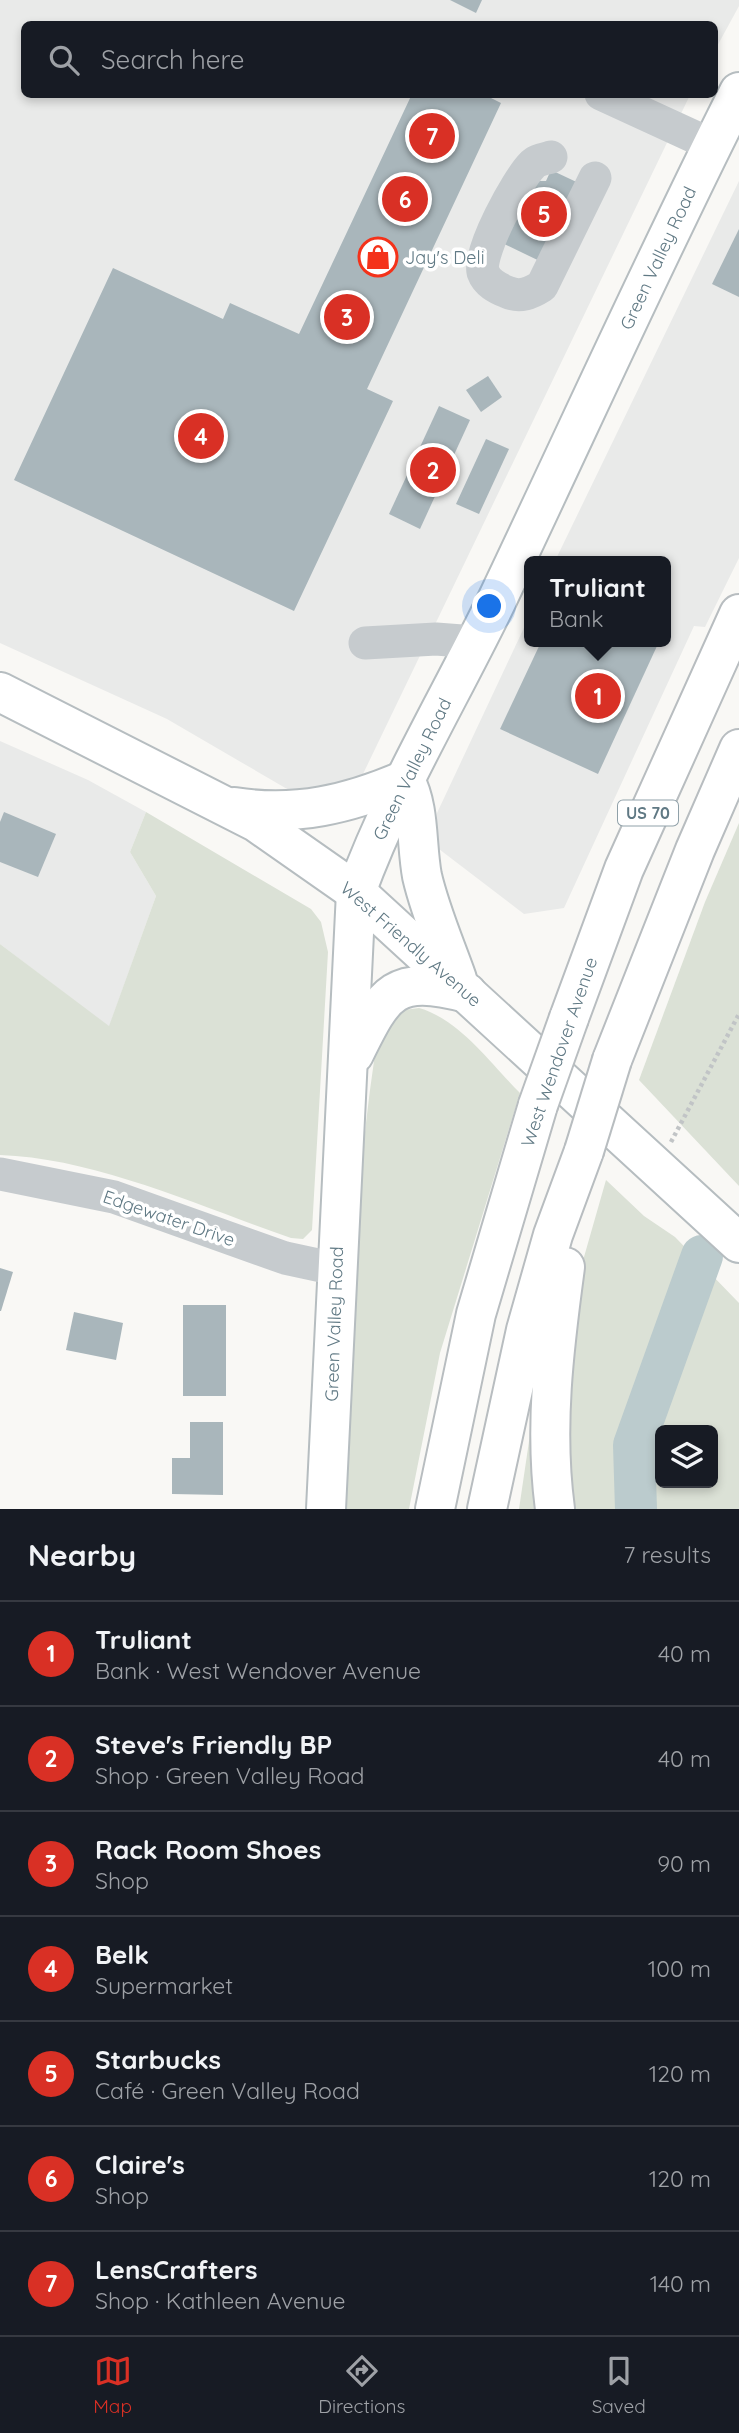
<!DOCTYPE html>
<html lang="en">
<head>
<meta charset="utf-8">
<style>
	body { margin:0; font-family:Quicksand,sans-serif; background:#20242c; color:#f1f3f6 }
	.controls { position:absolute; right:21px; bottom:21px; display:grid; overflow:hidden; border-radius:10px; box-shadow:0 4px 10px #0003 }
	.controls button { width:63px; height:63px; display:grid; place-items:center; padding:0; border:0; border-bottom:2px solid #363941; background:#171b24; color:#f1f3f6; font:35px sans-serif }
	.you { position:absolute; left:490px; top:607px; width:24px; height:24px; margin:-18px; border:5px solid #fff; border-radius:50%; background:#1a73e8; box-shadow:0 0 0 10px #1a73e833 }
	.badge { display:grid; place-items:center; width:46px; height:46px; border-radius:50%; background:#d93025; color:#fff; font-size:23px; font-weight:700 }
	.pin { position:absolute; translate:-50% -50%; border:4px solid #fff; box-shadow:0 2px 7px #0006 }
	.popup { position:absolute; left:524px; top:556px; width:147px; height:91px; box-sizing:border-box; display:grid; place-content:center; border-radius:10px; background:#171b24; filter:drop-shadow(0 2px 5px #0005); font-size:23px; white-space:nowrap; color:#9ea1a6 }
	.popup b { font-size:26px; color:#f1f3f6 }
	.popup::after { content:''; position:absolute; left:50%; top:100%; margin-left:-14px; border:14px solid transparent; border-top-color:#171b24 }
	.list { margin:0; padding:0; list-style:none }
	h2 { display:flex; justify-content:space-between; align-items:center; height:91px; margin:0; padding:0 28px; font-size:30px }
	h2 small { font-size:23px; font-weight:400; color:#9ea1a6 }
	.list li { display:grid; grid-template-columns:46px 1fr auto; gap:21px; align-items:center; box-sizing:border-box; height:105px; padding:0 28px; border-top:2px solid #363941 }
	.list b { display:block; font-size:26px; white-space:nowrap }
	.list p { margin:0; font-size:23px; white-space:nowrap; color:#9ea1a6 }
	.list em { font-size:23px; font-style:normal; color:#9ea1a6 }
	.icon { flex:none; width:38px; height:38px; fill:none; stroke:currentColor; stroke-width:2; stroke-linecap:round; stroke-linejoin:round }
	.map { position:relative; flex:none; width:739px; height:1509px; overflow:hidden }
	.search { position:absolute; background:#171b24; box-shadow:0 4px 10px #0003; left:21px; right:21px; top:21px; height:77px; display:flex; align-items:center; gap:18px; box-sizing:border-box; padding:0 24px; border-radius:10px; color:#9ea1a6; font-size:26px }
	.sheet { height:826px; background:#171b24 }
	nav { display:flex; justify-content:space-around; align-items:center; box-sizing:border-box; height:98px; border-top:2px solid #363941; background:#171b24; font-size:19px; color:#9ea1a6 }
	nav a { display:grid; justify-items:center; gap:4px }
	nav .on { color:#d93025 }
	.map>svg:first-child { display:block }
	.built { fill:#e9eae9 }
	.green { fill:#dbe1d6; fill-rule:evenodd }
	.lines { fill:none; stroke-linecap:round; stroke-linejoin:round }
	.river { stroke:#bbcbcd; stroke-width:42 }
	.building { fill:#a9b6bb }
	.major-casing { stroke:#b6bdc0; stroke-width:42 }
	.highway-casing { stroke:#b8bdc0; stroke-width:42 }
	.path { stroke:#c1c4c6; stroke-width:4.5; stroke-dasharray:3.5 3.5; stroke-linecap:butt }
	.minor { stroke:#c6cbce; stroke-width:33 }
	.major { stroke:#fff; stroke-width:38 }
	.highway { stroke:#fff; stroke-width:38 }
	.highway-bridge-casing { stroke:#b8bdc0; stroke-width:42; stroke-linecap:butt }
	.highway-bridge { stroke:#fff; stroke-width:38 }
	.labels { text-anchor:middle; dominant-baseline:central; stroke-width:7; stroke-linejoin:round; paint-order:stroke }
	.shield { fill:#fff; stroke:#90a1a9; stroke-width:2 }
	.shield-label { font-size:16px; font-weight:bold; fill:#607984 }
	.poi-label { font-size:18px; fill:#607984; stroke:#fff; text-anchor:start }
	.street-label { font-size:18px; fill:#607984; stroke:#fff }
</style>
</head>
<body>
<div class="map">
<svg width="739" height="1509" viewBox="0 0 739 1509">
	<rect width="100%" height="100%" fill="#f9f8f5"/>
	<!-- built -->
	<g class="built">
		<path d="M 0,0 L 739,0 L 739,6 L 715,50 L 714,24 L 24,24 L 24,94 L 690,95 L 363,774 L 351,785 L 294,793 L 167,719 L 0,643 Z"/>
		<path d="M 739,181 L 739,558 L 705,627 L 694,626 L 564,908 L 524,914 L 435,846 L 437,813 L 530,615 L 530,642 L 666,642 L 666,561 L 555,561 Z"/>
		<path d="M 0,741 L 88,780 L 146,812 L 130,852 L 156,896 L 109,1027 L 0,944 Z"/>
	</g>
	<!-- green -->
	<g class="green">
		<path d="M 146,812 L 311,909 L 321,922 L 328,952 L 312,1230 L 303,1239 L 291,1238 C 201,1207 95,1158 0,1155 L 0,944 L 109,1026 L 156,896 L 130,852 Z"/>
		<path d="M 739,823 L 739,1186 L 639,1080 L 705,902 Z"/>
		<path d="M 419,1008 C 459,1019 491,1064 520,1093 L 440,1353 L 409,1509 L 345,1509 C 352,1349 352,1188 379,1030 L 404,1010 Z"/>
		<path d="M 606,1180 L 644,1216 L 675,1237 L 739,1303 L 739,1509 L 573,1509 L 565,1439 L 580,1271 ZM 660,1430 L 713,1430 L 713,1483 L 660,1483 Z"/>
		<path d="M 536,1394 L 544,1509 L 519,1509 Z"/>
	</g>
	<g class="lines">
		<!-- river -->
		<path class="river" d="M 636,1509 L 634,1445 L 702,1256"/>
	</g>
	<!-- building -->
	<g class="building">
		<path d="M 450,0 L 482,0 L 476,13 Z"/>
		<path d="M 412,94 L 483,94 L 501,103 L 367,389 L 393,401 L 294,611 L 14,480 L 113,268 L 223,319 L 230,303 L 299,334 Z"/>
		<path d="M 551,170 L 585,186 L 548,265 L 502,243 L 535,181 L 546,181 Z"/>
		<path d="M 739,229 L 739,297 L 712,284 Z"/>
		<path d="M 488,376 L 502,397 L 481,412 L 466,390 Z"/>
		<path d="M 439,406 L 470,420 L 420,529 L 389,514 Z"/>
		<path d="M 486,439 L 509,449 L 479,514 L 456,504 Z"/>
		<path d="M 541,642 L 648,642 L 657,646 L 598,774 L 500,729 Z"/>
		<path d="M 4,812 L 56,834 L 38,877 L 0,862 L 0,822 Z"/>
		<path d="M 0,1268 L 13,1272 L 1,1311 L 0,1311 Z"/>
		<rect x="183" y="1305" width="43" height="91"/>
		<path d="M 74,1312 L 123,1323 L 116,1360 L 66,1350 Z"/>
		<path d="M 190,1422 L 223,1422 L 223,1495 L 172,1494 L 172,1458 L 190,1458 Z"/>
	</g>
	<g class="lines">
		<defs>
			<g id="major">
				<path d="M 0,692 L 256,822 L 356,892 L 739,1243"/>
				<path d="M 405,780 C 420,808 416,844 422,876 C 430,911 445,945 457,979"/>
				<path d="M 234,807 C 296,817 349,804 405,780"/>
				<path d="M 354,1054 C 385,991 394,974 467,993"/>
				<path d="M 326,1509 L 356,892 C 393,791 449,699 496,602 C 577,432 654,260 739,92"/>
			</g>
			<g id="highway">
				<path d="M 569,1018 L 624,869 L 739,614"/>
				<path d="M 612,1060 L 695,850 L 739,749"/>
				<path d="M 435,1509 L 476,1314 L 538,1105"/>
				<path d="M 487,1509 L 526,1330 L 553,1235 L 584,1151"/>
				<path d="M 555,1509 C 544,1428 554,1348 565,1267"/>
			</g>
		</defs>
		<!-- major casing -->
		<use href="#major" class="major-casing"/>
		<!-- highway casing -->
		<use href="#highway" class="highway-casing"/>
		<!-- path -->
		<path class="path" d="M 671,1142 L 739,1014"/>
		<!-- minor -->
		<g class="minor">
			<path d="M 601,94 L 712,145"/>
			<path d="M 551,157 C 545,159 536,160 532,165 C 517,180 478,252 483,272 C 487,283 497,288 507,292 C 520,298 531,293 542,286 L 595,178"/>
			<path d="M 365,643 L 436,639 L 475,642"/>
			<path d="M 0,1174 L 114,1197 L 285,1258 L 336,1269"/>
		</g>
		<!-- major -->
		<use href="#major" class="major"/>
		<!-- highway -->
		<use href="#highway" class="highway"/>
		<defs>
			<g id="highway-bridge">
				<path d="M 538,1105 L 569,1018"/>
				<path d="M 584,1151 L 612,1060"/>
			</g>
		</defs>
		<!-- highway-bridge casing -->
		<use href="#highway-bridge" class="highway-bridge-casing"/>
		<!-- highway-bridge -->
		<use href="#highway-bridge" class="highway-bridge"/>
	</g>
	<!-- icons -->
	<defs>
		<symbol id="shop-ring" viewBox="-11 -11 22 22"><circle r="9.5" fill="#fff" stroke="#f4321a" stroke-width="1.5"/><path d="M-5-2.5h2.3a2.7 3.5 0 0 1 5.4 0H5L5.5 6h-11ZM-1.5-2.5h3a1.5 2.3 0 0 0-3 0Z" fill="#f4321a"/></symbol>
	</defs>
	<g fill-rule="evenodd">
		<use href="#shop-ring" x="356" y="235" width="44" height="44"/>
	</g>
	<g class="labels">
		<!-- shield labels -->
		<rect class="shield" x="618" y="800.5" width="60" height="25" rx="5"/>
		<g class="shield-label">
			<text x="648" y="813">US 70</text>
		</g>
		<!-- poi labels -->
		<g class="poi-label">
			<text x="405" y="257">Jay's Deli</text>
		</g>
		<!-- street labels -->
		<g class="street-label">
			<text transform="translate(658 258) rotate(-65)">Green Valley Road</text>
			<text transform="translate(412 769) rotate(-64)">Green Valley Road</text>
			<text transform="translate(411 944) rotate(41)">West Friendly Avenue</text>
			<text transform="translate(559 1052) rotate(-71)">West Wendover Avenue</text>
			<text transform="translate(169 1218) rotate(19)">Edgewater Drive</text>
			<text transform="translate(334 1324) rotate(-88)">Green Valley Road</text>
		</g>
	</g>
</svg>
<div class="controls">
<button><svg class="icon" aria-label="layers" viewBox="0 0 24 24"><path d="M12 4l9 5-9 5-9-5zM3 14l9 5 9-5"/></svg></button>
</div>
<div class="you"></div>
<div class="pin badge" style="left:598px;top:696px">1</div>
<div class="popup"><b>Truliant</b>Bank</div>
<div class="pin badge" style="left:433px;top:470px">2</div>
<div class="pin badge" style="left:347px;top:317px">3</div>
<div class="pin badge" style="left:201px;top:436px">4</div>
<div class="pin badge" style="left:544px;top:214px">5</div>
<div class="pin badge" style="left:405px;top:199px">6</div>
<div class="pin badge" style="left:432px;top:136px">7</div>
<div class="search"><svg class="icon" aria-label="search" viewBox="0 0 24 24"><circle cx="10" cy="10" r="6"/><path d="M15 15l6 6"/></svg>Search here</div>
</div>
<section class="sheet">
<h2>Nearby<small>7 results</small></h2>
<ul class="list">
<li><span class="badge">1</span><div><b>Truliant</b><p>Bank · West Wendover Avenue</p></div><em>40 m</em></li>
<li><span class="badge">2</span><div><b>Steve's Friendly BP</b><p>Shop · Green Valley Road</p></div><em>40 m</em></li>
<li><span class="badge">3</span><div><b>Rack Room Shoes</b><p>Shop</p></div><em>90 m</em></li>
<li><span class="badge">4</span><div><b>Belk</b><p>Supermarket</p></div><em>100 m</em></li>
<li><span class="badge">5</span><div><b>Starbucks</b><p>Café · Green Valley Road</p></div><em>120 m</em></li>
<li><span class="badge">6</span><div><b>Claire's</b><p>Shop</p></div><em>120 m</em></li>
<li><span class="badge">7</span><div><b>LensCrafters</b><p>Shop · Kathleen Avenue</p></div><em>140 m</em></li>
</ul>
</section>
<nav>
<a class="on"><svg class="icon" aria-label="map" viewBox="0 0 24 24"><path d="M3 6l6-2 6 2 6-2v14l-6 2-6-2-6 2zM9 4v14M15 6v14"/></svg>Map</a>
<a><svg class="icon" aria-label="directions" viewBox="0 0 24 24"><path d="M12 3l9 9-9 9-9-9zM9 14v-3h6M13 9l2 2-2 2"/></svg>Directions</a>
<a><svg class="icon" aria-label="saved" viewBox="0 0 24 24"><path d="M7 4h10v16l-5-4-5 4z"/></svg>Saved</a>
</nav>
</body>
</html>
